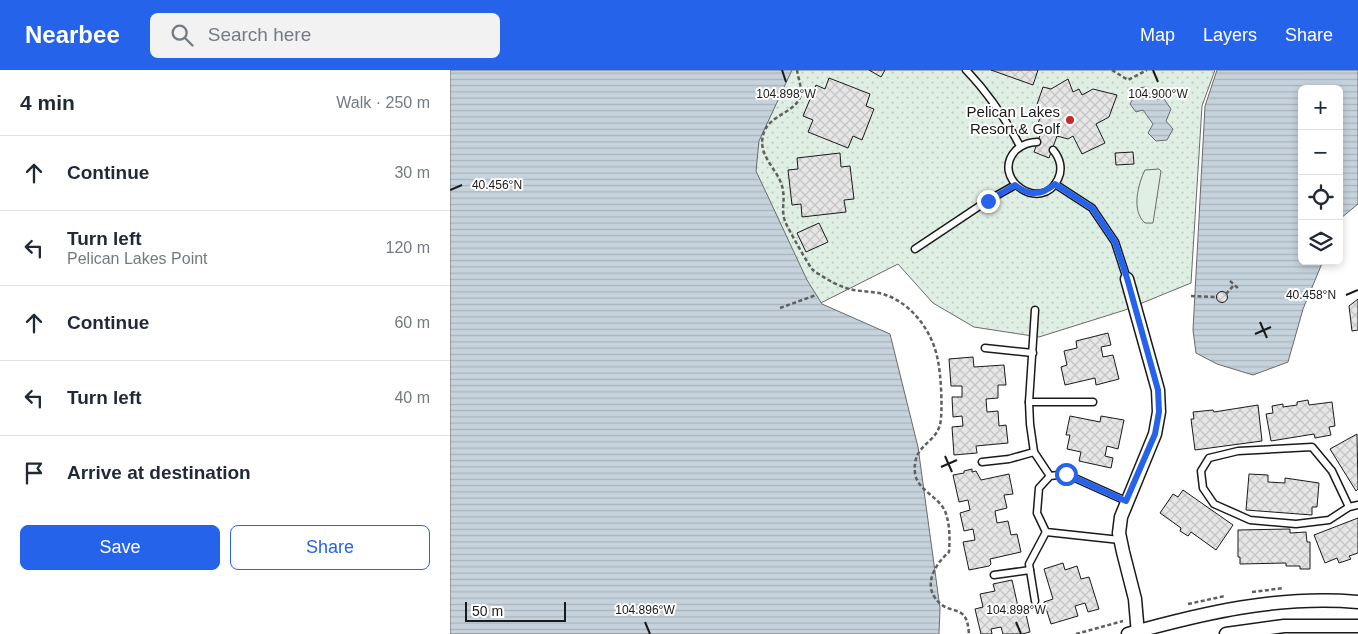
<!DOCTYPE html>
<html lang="en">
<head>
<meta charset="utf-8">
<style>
	body { margin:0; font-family:Helvetica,sans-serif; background:#f2f2f3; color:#1f2937 }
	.controls { position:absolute; right:15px; top:15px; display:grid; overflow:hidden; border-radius:8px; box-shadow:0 2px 8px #0003 }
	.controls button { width:45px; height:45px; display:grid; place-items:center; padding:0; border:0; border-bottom:1px solid #e0e1e3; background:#fff; color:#1f2937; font:25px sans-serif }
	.scale { position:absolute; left:15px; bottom:12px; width:101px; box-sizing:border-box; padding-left:5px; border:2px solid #1a1a1a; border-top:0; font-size:14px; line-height:18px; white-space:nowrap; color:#1a1a1a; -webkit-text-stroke:4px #fff; paint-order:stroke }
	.stop { position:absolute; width:15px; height:15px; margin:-11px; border:4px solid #2563eb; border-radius:50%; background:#fff }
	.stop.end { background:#2563eb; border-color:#fff; box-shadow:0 1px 5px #0008 }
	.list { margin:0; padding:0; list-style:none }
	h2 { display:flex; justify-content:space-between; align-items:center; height:65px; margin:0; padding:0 20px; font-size:21px }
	h2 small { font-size:16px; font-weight:400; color:#747a83 }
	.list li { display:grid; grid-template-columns:32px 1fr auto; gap:15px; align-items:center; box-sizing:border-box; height:75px; padding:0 20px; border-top:1px solid #e0e1e3 }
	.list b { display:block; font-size:19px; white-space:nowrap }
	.list p { margin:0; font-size:16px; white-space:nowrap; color:#747a83 }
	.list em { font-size:16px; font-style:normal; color:#747a83 }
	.actions { display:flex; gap:10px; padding:15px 20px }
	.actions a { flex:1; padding:11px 0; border:1px solid #2563eb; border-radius:8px; text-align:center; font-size:18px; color:#2563eb }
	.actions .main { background:#2563eb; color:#fff }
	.icon { flex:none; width:28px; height:28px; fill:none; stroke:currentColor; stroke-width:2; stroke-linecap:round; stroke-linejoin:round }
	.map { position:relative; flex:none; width:908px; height:564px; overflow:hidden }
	header { display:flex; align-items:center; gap:30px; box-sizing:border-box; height:70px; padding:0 25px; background:#2563eb; color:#fff }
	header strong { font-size:24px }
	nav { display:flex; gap:28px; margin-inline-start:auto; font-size:18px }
	.search { width:350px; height:45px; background:#f2f2f3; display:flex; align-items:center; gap:12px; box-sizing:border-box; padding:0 18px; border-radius:8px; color:#747a83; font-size:19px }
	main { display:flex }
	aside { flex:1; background:#fff }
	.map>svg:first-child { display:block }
	.grass { fill:url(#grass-dots); stroke:#6a6a6a }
	.green { fill:#e0efe3; stroke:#6a6a6a }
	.water { fill:url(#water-rules); stroke:#6a6a6a }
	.building { fill:url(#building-cross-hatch); stroke:#1a1a1a }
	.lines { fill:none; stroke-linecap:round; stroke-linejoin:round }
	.lane-casing { stroke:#1a1a1a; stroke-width:9 }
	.street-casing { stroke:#1a1a1a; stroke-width:15 }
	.path { stroke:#5f5f5f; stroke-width:2.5; stroke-dasharray:4 2.5; stroke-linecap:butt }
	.lane { stroke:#fff; stroke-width:6 }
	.street { stroke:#fff; stroke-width:12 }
	.route { stroke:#2563eb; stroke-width:6 }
	.ticks { fill:none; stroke:#1a1a1a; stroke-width:2 }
	.poi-dot { fill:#c62828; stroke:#fff; stroke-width:2 }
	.labels { text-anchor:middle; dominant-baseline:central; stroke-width:4; stroke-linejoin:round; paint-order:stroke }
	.poi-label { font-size:15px; fill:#1a1a1a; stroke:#fff; text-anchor:end }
	.ticks-label { font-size:12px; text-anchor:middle; fill:#1a1a1a; stroke:#fff; stroke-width:4; stroke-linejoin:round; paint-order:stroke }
</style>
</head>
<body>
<header>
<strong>Nearbee</strong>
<div class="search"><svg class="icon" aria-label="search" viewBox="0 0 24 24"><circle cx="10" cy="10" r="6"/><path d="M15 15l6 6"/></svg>Search here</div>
<nav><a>Map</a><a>Layers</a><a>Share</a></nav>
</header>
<main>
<aside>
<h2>4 min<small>Walk · 250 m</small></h2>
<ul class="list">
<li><svg class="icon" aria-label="ahead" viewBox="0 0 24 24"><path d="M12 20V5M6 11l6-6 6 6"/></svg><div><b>Continue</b></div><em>30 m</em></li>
<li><svg class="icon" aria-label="left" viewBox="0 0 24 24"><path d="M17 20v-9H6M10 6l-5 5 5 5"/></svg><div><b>Turn left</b><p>Pelican Lakes Point</p></div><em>120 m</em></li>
<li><svg class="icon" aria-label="ahead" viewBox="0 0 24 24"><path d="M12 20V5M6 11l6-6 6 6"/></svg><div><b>Continue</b></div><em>60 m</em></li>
<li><svg class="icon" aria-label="left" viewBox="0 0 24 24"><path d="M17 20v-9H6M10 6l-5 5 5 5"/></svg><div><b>Turn left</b></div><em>40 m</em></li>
<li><svg class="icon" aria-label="arrive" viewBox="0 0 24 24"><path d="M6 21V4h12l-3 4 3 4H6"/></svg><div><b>Arrive at destination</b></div></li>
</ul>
<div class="actions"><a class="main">Save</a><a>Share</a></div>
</aside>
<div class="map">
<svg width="908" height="564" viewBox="0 0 908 564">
	<defs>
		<pattern id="grass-dots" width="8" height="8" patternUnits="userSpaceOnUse" patternTransform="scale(1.25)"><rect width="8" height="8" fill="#e0efe3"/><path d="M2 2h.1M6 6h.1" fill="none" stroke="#c0ccc2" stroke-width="1.8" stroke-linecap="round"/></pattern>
		<pattern id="water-rules" width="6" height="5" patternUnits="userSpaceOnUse" patternTransform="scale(1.25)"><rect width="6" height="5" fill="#c6d2dc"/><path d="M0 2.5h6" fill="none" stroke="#aab4bc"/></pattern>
		<pattern id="building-cross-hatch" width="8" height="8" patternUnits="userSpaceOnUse" patternTransform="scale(1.25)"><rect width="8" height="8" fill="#e6e6e6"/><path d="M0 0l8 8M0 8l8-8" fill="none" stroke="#c5c5c5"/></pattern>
	</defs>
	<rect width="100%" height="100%" fill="#fff"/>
	<!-- grass -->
	<path class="grass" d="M 303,0 L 765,0 L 752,36 L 741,213 L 675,240 L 589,267 L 524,257 L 483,233 L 448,194 L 345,246 L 288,66 Z"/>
	<!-- green -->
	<path class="green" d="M 709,99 L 711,101 L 703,153 L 695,153 C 681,141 688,114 695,100 Z"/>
	<!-- water -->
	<g class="water">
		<path d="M 0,0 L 342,0 L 309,71 L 306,101 L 357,210 L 372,234 L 440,264 L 468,377 L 490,538 L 489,564 L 0,564 Z"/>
		<path d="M 767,0 L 908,0 L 908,134 L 891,148 L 889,152 L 889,19 L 852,19 L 852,191 L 873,191 L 853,239 L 838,292 L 803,305 L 767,294 L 746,283 L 743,260 L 755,36 Z"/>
		<path d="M 695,17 L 703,29 L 714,29 L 721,39 L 716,51 L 723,59 L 717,70 L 706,71 L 698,63 L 703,54 L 693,40 L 686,42 L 680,34 L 689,18 Z"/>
	</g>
	<!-- building -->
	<g class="building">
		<path d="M 419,0 L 435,0 L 431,7 Z"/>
		<path d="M 541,0 L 588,0 L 583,15 Z"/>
		<path d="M 379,8 L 420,24 L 416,36 L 424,39 L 412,70 L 403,66 L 398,78 L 358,62 L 363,50 L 353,46 L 366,15 L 375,19 Z"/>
		<path d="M 618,9 L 623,22 L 629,19 L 632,25 L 643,19 L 667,25 L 659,47 L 646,54 L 655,73 L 632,84 L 623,66 L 618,69 L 607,66 L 599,88 L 584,82 L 592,60 L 586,59 L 591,45 L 584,43 L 593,17 L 601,19 Z"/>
		<path d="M 683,82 L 684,94 L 666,95 L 665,83 Z"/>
		<path d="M 390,83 L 391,97 L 400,96 L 404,129 L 394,130 L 396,142 L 352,147 L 351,134 L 342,135 L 338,100 L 348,99 L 347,88 Z"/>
		<path d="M 369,153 L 378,172 L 356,182 L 347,163 Z"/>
		<circle cx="772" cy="227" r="5.5"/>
		<path d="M 908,229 L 908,260 L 902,261 L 899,236 Z"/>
		<path d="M 658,263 L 661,275 L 651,277 L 653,287 L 663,285 L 669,309 L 646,315 L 645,308 L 615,315 L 611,297 L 617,295 L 614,281 L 627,278 L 626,271 Z"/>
		<path d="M 523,287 L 524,297 L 554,295 L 556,315 L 548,315 L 548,328 L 536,329 L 537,342 L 548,341 L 549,356 L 556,355 L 558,373 L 526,376 L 527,383 L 504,385 L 502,357 L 513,356 L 512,346 L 503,347 L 502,327 L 512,327 L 512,316 L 501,316 L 499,289 Z"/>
		<path d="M 858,330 L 859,335 L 882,332 L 885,356 L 879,357 L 881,365 L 865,368 L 864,364 L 821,371 L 816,344 L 823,343 L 822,336 L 833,334 L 833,337 L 847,335 L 847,332 Z"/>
		<path d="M 808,335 L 812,371 L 745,380 L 741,349 L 744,349 L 743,342 L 763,340 L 764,342 Z"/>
		<path d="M 620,346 L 650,352 L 651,346 L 674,350 L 668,379 L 657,376 L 655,386 L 663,388 L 661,398 L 629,391 L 631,382 L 617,379 L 620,365 L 616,365 Z"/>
		<path d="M 907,364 L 908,419 L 906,421 L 880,379 Z"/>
		<path d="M 522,399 L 522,402 L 526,401 L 531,410 L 559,404 L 563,424 L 554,425 L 557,438 L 545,441 L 547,453 L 558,451 L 561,465 L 567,464 L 571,482 L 540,489 L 541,494 L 539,496 L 519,500 L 513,472 L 525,470 L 523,459 L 514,461 L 510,443 L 520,440 L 518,430 L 509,432 L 503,405 L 514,403 L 514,401 Z"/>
		<path d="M 799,404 L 818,405 L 818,412 L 835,413 L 835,408 L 869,413 L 867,437 L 862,437 L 862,445 L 796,440 Z"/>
		<path d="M 733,420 L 783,455 L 766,480 L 741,462 L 738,466 L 730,461 L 731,458 L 710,443 L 723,424 L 728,427 Z"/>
		<path d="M 908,448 L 908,483 L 899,486 L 901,489 L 889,493 L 887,488 L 875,493 L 864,465 Z"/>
		<path d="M 840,459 L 840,463 L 856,462 L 857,472 L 860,472 L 860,499 L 850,499 L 850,496 L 836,496 L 836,493 L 790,494 L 790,487 L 788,487 L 788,460 Z"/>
		<path d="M 613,493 L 615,500 L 627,496 L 631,509 L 639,507 L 649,539 L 638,542 L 635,533 L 625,536 L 628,546 L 601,554 L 594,532 L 603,529 L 594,499 Z"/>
		<path d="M 562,510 L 569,541 L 575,540 L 580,562 L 572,564 L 553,564 L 551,557 L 541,559 L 542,564 L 531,564 L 525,539 L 533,537 L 530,524 L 545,521 L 543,514 Z"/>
	</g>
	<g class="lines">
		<defs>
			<g id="lane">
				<path d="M 516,0 C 538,23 555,48 570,76"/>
				<path d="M 587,72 C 579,72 572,75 566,80 C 539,109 592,144 608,109 C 613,99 610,88 603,80"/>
				<path d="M 605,114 L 642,138 L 665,172 L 677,209"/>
				<path d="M 465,179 L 537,131 L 565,115"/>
				<path d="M 585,240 L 579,332 L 580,354 L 584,382 L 600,406"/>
				<path d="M 535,278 L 583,283"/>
				<path d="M 579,332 L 643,332"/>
				<path d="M 532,392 L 559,389 L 584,382"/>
				<path d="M 899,437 L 882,401 L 862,377 L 788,381 L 759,388 L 751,401 L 753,418 L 764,434 L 800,450 L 846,454 L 879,450 L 899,437 L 908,435"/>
				<path d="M 670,470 L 596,462 L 587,443 L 589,418 L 600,406 L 616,404 L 676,431"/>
				<path d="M 544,505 L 580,500"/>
				<path d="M 585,531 L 579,494 L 596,462"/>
			</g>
			<g id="street">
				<path d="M 677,209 L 708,320 L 709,342 L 705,364 L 671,447 L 669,463 L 673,482 L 685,529 L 688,564"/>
				<path d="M 678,564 C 753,543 829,525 908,532"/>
				<path d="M 776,564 L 834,556 L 908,556"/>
			</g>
		</defs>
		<!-- lane casing -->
		<use href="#lane" class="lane-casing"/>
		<!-- street casing -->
		<use href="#street" class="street-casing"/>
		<!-- path -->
		<g class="path">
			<path d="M 347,0 C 348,7 351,15 351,22 C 350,42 320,44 314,62 C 305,87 331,100 333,121 C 335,131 331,141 335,151 C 337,157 360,198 363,200 C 371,206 386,215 396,218 C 408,222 421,221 433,224 C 462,233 483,262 488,291 C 491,305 493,341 490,355 C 484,375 462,375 465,403 C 467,420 488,426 495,441 C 500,454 500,468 499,482 C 483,496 471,519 492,535 C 498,540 505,539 511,543 C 518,548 518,556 519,564"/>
			<path d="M 662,0 L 678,10 L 697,0"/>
			<path d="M 780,211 L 789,219"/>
			<path d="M 776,224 L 784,215"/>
			<path d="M 741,226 L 766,227"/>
			<path d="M 330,238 L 366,225"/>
			<path d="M 802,522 L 834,518"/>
			<path d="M 738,534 L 775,526"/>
			<path d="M 626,564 L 673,551"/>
		</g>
		<!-- lane -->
		<use href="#lane" class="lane"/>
		<!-- street -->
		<use href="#street" class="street"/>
	</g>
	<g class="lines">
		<!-- route -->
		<path class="route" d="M 538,131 L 565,115 C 579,126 591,126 605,114 L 642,138 L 665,172 L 677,208 L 708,320 L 709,342 L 705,364 L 676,431 L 616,404"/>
	</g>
	<!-- ticks -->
	<path class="ticks" d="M 332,0 L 336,12M 703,0 L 708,12M 0,120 L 12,115M 896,225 L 908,220M 810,252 L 817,268M 805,264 L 821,257M 495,386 L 502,402M 491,397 L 507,390M 195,552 L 200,564M 566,552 L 571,564"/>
	<!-- markers -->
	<circle class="poi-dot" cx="620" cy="50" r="5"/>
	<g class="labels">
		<!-- poi labels -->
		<g class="poi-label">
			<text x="610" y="41">Pelican Lakes<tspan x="610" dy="17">Resort &amp; Golf</tspan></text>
		</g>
	</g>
	<g class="ticks-label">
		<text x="336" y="28">104.898°W</text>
		<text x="708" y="28">104.900°W</text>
		<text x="47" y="119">40.456°N</text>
		<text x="861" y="229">40.458°N</text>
		<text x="195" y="544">104.896°W</text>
		<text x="566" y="544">104.898°W</text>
	</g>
</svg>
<div class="controls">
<button>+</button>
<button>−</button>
<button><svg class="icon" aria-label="locate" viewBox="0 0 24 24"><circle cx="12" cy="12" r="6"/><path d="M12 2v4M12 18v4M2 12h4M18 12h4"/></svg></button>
<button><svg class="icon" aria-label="layers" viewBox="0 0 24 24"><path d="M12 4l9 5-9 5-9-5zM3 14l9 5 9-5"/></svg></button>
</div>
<div class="scale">50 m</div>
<div class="stop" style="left:616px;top:404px"></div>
<div class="stop end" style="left:538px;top:131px"></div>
</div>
</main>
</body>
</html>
